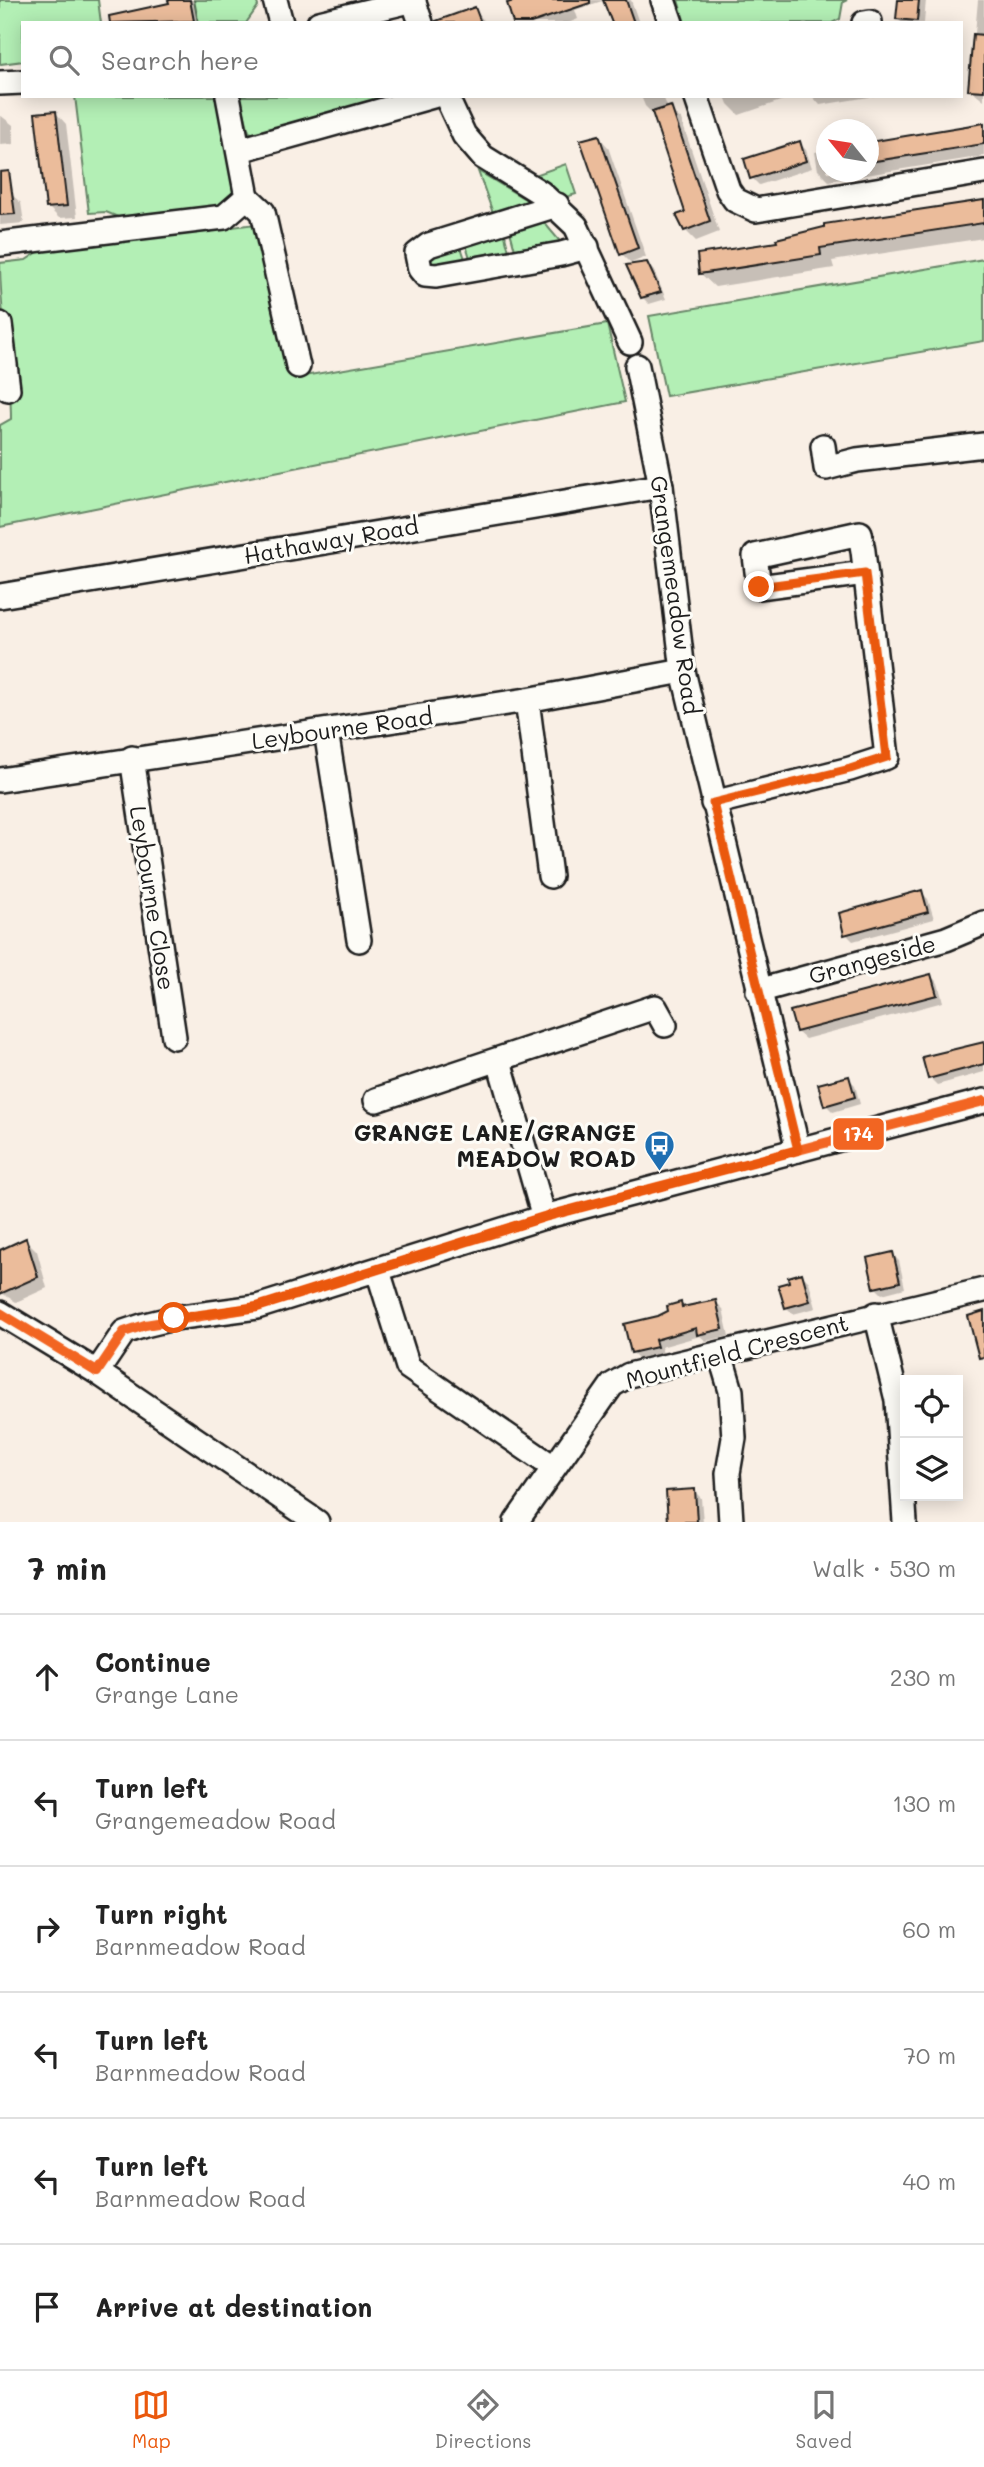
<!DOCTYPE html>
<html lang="en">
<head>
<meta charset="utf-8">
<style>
	body { margin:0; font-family:Mali,sans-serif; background:#f6f6f6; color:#222 }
	.controls { position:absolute; right:21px; bottom:21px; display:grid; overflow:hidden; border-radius:0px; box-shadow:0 4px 18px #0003 }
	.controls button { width:63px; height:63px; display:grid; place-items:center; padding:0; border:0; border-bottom:2px solid #e0e0e0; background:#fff; color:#222; font:35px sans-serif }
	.compass { position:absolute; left:816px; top:119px; width:63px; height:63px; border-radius:50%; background:#fff; box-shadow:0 4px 18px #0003; rotate:300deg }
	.stop { position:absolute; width:21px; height:21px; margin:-16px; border:5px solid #ea580c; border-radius:50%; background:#fff }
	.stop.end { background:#ea580c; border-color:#fff; box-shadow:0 2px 7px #0008 }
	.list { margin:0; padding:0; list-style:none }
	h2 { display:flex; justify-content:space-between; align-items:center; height:91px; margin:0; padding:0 28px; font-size:30px }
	h2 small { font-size:23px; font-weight:400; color:#767676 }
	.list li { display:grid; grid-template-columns:46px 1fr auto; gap:21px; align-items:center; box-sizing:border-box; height:126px; padding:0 28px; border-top:2px solid #e0e0e0 }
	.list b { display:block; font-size:26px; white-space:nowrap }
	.list p { margin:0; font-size:23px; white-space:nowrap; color:#767676 }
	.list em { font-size:23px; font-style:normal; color:#767676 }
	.icon { flex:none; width:38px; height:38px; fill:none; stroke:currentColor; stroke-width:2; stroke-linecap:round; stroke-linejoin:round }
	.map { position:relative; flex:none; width:984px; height:1522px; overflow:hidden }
	.search { position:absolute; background:#fff; box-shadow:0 4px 18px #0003; left:21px; right:21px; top:21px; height:77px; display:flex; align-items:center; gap:18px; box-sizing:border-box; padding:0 24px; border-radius:0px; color:#767676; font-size:26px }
	.sheet { height:847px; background:#fff }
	nav { display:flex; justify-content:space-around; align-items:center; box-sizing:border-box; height:98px; border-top:2px solid #e0e0e0; background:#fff; font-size:19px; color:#767676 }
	nav a { display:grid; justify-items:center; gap:4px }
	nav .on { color:#ea580c }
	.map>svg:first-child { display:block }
	.green { fill:#b3efb5; stroke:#688668; stroke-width:2 }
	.shadow { fill:#0003 }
	.building { fill:#ebbc9b; stroke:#1c1c1c; stroke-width:2 }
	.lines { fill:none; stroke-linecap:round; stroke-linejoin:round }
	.minor-casing { stroke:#1c1c1c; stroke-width:28 }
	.minor { stroke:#fdfcf7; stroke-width:23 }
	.bus-1-casing { stroke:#fdfcf7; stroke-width:16 }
	.bus-1 { stroke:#f26522; stroke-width:10 }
	.route { stroke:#ea580c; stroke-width:9 }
	.labels { text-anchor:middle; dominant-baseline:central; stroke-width:6; stroke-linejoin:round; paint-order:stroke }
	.street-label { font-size:23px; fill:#1c1c1c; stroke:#fdfcf7 }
	.poi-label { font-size:23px; font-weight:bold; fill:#1c1c1c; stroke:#fdfcf7; text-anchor:end }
	.line-badge { stroke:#fdfcf7; stroke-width:2.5 }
	.badge-label { font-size:19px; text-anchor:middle; font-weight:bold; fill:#fff }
</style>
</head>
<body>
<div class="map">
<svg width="984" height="1522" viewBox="0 0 984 1522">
	<rect width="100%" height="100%" fill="#f9efe5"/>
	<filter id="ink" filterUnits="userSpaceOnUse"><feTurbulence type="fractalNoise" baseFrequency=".0143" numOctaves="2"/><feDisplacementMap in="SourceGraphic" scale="14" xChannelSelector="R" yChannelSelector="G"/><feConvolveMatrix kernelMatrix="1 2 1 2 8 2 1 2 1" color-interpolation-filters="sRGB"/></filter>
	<g filter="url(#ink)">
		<!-- green -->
		<g class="green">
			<path d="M 0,0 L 98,0 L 101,23 L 23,23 L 23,61 L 0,64 Z"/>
			<path d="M 194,0 L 256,0 L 258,6 L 246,23 L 198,23 Z"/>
			<path d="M 678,0 L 847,0 L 843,2 L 840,19 L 832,23 L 685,23 Z"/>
			<path d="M 75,96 L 215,96 L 235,185 C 234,193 231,198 224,203 C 209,212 139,214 118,217 L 106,212 L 89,213 Z"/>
			<path d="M 240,96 L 400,96 L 257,135 L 249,132 Z"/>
			<path d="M 566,164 L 576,194 L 566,197 L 535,175 Z"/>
			<path d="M 478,171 L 530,202 L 493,213 Z"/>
			<path d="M 541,219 L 564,246 L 552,244 L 515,250 L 510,231 Z"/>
			<path d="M 263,223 L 294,370 L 304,376 L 607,324 L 625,402 L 0,527 L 0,425 L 11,419 C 11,367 0,315 0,263 L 26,260 L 38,252 Z"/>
			<path d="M 504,232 L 509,251 L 470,258 L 466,245 Z"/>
			<path d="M 461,247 L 465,259 L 437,264 L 438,271 L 424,259 L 428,252 Z"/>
			<path d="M 984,259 L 984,341 L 666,396 L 649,316 Z"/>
		</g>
		<!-- shadow -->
		<g class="shadow">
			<path d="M 170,0 L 195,0 L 200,23 L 136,23 L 134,13 L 171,5 Z"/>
			<path d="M 523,0 L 631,0 L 639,23 L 614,23 L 605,0 L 575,10 L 578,19 L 568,23 L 515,23 Z"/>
			<path d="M 899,0 L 926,0 L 924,23 L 902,23 L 897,18 Z"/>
			<path d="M 978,0 L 984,0 L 984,100 L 970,89 Z"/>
			<path d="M 474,9 L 486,23 L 457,23 Z"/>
			<path d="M 641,96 L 663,96 L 668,109 L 681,119 L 719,232 L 696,241 L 685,230 L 687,213 L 655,116 L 645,106 Z"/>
			<path d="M 725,96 L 795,96 L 739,115 L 728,104 Z"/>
			<path d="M 812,96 L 875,96 L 820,105 Z"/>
			<path d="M 56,113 L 66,124 L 77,217 L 59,218 L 48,207 Z"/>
			<path d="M 0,115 L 13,125 L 14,144 L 0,145 Z"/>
			<path d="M 984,125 L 984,156 L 829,181 L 818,170 L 815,152 L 827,150 L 827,172 L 869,172 L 869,143 Z"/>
			<path d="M 599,137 L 608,147 L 646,257 L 631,263 L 622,254 Z"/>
			<path d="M 799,143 L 806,150 L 812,168 L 759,185 L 752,178 Z"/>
			<path d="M 11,194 L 21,203 L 24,223 L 0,225 L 0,195 Z"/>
			<path d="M 984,202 L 984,238 L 832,261 L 834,268 L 715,287 L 701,274 L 779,243 Z"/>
			<path d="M 647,264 L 654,271 L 666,299 L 649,304 L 642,297 Z"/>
			<path d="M 921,892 L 928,899 L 934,919 L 853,941 L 846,934 Z"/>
			<path d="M 931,976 L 938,983 L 943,1002 L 805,1039 L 797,1032 Z"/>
			<path d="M 984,1043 L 984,1072 L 937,1085 L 930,1078 Z"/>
			<path d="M 848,1078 L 855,1085 L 860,1104 L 833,1112 L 826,1105 Z"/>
			<path d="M 26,1240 L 37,1251 L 47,1288 L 16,1302 L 0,1292 L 0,1252 Z"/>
			<path d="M 892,1254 L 899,1261 L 905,1288 L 882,1294 L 875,1287 Z"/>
			<path d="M 802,1275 L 809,1282 L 816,1308 L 793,1314 L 786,1307 Z"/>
			<path d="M 716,1302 L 723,1309 L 729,1336 L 706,1341 L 700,1336 L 661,1347 L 663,1354 L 639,1359 L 632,1352 L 658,1318 L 681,1304 L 685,1309 Z"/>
			<path d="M 694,1491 L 701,1498 L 703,1522 L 670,1522 L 668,1493 Z"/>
		</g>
		<!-- building -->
		<g class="building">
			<path d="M 168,0 L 190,0 L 194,21 L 110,23 L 109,16 L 169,3 Z"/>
			<path d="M 517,0 L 590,0 L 590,3 L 531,23 L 513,23 L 507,3 Z"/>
			<path d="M 603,0 L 626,0 L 634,23 L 612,23 Z"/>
			<path d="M 898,0 L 919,0 L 917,21 L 896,19 Z"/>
			<path d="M 475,7 L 481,23 L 436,23 L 436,21 Z"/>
			<path d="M 973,34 L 984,35 L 984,91 L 968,90 Z"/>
			<path d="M 671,106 L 710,221 L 684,231 L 676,215 L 685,212 L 652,112 Z"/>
			<path d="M 56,111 L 67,206 L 46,208 L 35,113 Z"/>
			<path d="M 984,123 L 984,144 L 869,162 L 869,142 Z"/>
			<path d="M 599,135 L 638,248 L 620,255 L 580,140 Z"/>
			<path d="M 800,141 L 806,161 L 750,179 L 744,159 Z"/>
			<path d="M 9,171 L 15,214 L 0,215 L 0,172 Z"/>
			<path d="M 984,200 L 984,223 L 820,248 L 821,255 L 699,274 L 697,254 L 777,242 L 776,239 L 824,227 L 824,224 Z"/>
			<path d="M 647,262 L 661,292 L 641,298 L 626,265 Z"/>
			<path d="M 922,890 L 928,912 L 844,935 L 839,913 Z"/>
			<path d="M 931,974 L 937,995 L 796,1032 L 790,1011 Z"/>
			<path d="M 984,1042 L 984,1064 L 928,1079 L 922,1057 Z"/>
			<path d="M 849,1076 L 855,1097 L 824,1106 L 818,1084 Z"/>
			<path d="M 26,1238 L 38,1277 L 0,1294 L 0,1250 Z"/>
			<path d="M 893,1252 L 900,1282 L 874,1288 L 867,1258 Z"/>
			<path d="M 802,1273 L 810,1301 L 785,1308 L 778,1285 L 789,1282 L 788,1277 Z"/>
			<path d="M 716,1300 L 723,1329 L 697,1335 L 696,1328 L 655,1340 L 657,1347 L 631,1353 L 624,1324 L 658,1316 L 668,1311 L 667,1306 L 681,1302 L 682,1307 Z"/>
			<path d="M 984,1311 L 984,1357 L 979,1358 L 968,1316 Z"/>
			<path d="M 695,1489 L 697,1522 L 668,1522 L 666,1491 Z"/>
		</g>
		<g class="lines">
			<defs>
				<g id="minor">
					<path d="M 275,0 L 281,23"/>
					<path d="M 413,0 L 421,23"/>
					<path d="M 663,0 L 671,23"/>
					<path d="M 319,23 L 414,0"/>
					<path d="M 864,23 L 870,22"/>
					<path d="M 0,83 L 23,82"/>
					<path d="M 446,96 L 464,135 L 483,157 L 541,193 L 576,226 L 630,342"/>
					<path d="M 696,96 L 728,190 L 735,200 L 756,210 L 984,172"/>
					<path d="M 240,150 L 433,96"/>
					<path d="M 247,197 L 263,212 L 298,366"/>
					<path d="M 557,205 L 429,245 L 417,254 L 420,269 L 425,275 L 436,276 L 561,254 L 587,247"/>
					<path d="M 0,244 L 224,217 L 247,197 L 228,96"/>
					<path d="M 0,324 L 8,389"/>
					<path d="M 637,366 L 661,486 L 683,671 L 798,1150"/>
					<path d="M 823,446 L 826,468 L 857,460 L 984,445"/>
					<path d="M 0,596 L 661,486"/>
					<path d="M 527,700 L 550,876"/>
					<path d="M 326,731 L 359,940"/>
					<path d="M 132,758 L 174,1037"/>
					<path d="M 0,780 L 527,700 L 683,671"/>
					<path d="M 713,803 L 850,769 L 887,757 L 863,551 L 860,533 L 755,556 L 759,587 L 865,573"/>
					<path d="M 758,991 L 946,939 L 984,923"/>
					<path d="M 499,1061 L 544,1217"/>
					<path d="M 376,1100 L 655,1007 L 665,1025"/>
					<path d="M 378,1271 L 408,1367 L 553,1467"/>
					<path d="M 0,1313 L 97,1372 L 317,1522"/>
					<path d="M 876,1314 L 897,1400 L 905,1522"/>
					<path d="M 720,1354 L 731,1391 L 734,1438 L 728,1473 L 731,1522"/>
					<path d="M 97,1372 L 124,1332 L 145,1325 L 174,1318 L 257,1307 L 544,1217 L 984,1101"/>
					<path d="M 516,1522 L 612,1385 L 629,1375 L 984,1290"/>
				</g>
			</defs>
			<!-- minor casing -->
			<use href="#minor" class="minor-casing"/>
			<!-- minor -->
			<use href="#minor" class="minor"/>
			<defs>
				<g id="bus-1">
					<path d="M 0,1313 L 97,1372"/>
					<path d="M 97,1372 L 124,1332 L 145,1325 L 257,1307 L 544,1217 L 984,1101"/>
				</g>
			</defs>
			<!-- bus-1 casing -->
			<use href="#bus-1" class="bus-1-casing"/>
			<!-- bus-1 -->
			<use href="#bus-1" class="bus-1"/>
		</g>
	</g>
	<g class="lines" filter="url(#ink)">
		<!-- route -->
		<path class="route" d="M 174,1318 L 257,1307 L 544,1217 L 798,1150 L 713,803 L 850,769 L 887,757 L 865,573 L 759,587"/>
	</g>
	<!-- icons -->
	<defs>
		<symbol id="bus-pin" viewBox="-11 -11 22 30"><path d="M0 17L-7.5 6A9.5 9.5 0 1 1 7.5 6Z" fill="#1f6fb2" stroke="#fdfcf7"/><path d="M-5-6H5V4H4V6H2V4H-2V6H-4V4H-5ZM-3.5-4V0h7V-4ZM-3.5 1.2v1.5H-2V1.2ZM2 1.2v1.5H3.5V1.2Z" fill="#fff"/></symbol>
	</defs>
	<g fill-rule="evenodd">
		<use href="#bus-pin" x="642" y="1128" width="35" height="47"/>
	</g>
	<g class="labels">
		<!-- street labels -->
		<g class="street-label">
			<text transform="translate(331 540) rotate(-10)">Hathaway Road</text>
			<text transform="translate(676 595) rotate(82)">Grangemeadow Road</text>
			<text transform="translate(342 728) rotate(-8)">Leybourne Road</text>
			<text transform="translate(153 898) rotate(81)">Leybourne Close</text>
			<text transform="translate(872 959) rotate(-15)">Grangeside</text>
			<text transform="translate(737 1351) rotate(-15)">Mountfield Crescent</text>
		</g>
		<!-- poi labels -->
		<g class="poi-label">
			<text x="636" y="1132">GRANGE LANE/GRANGE<tspan x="636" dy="26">MEADOW ROAD</tspan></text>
		</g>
	</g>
	<rect class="line-badge" x="832" y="1117" width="53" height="34" rx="7" fill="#f26522"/>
	<g class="badge-label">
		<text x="858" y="1141">174</text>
	</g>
</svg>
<div class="controls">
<button><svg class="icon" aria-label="locate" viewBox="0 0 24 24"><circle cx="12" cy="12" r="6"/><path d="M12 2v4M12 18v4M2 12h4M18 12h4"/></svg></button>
<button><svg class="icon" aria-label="layers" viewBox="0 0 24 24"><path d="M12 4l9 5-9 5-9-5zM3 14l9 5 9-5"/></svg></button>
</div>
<svg class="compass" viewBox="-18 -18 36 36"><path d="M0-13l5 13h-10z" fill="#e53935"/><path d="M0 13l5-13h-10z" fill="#767676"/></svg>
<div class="stop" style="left:174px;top:1318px"></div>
<div class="stop end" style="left:759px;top:587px"></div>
<div class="search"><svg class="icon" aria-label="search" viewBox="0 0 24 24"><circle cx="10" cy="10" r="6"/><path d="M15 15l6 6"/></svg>Search here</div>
</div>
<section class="sheet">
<h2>7 min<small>Walk · 530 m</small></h2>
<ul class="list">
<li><svg class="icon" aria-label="ahead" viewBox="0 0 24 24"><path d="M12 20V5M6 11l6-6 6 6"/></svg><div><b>Continue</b><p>Grange Lane</p></div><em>230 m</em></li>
<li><svg class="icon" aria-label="left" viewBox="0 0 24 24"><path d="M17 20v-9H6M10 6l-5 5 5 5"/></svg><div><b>Turn left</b><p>Grangemeadow Road</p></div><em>130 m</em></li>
<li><svg class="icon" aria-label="right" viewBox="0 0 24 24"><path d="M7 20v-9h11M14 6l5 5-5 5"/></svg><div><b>Turn right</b><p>Barnmeadow Road</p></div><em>60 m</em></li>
<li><svg class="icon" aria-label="left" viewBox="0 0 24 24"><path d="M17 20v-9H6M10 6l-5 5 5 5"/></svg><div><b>Turn left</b><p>Barnmeadow Road</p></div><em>70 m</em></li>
<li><svg class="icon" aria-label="left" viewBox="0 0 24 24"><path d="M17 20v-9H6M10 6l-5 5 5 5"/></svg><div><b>Turn left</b><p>Barnmeadow Road</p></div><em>40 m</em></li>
<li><svg class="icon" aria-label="arrive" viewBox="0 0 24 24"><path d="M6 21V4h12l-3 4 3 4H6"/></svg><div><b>Arrive at destination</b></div></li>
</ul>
</section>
<nav>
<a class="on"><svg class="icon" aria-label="map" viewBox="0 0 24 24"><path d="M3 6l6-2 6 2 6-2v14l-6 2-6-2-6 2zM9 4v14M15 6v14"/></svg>Map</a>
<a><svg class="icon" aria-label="directions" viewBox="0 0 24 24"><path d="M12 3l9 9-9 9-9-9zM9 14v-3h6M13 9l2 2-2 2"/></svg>Directions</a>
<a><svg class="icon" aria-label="saved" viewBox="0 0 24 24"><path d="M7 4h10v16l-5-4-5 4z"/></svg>Saved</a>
</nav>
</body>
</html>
